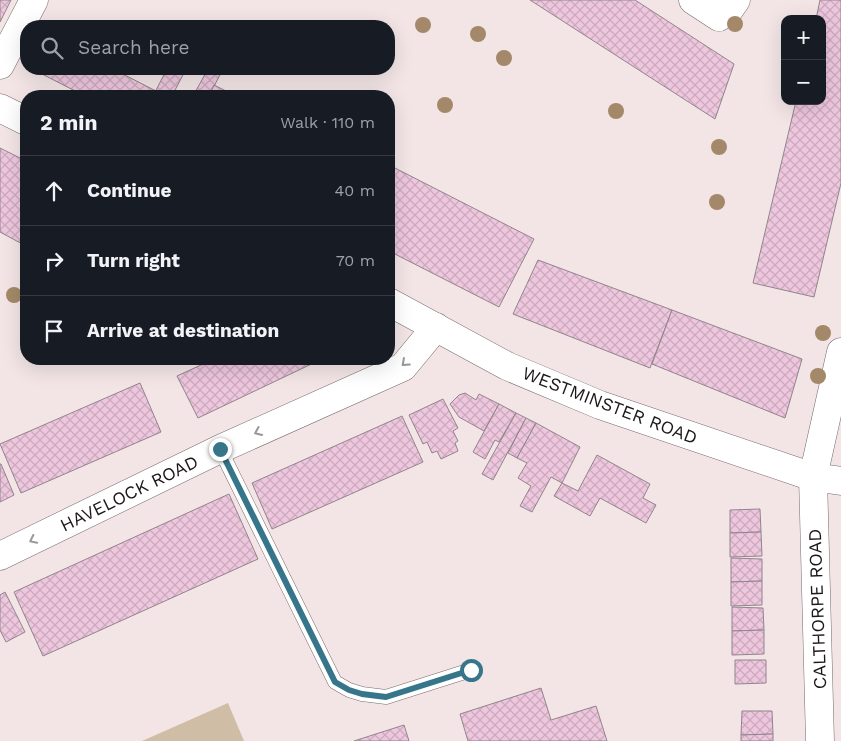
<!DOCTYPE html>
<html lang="en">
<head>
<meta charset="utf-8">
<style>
	body { margin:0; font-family:"Work Sans",sans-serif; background:#242831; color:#f1f3f6 }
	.controls { position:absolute; right:15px; top:15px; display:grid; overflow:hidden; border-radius:10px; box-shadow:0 5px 20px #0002 }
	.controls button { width:45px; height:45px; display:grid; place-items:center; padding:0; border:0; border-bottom:1px solid #363941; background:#171b24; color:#f1f3f6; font:25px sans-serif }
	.stop { position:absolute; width:15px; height:15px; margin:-11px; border:4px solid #36758a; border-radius:50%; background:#fff }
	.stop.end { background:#36758a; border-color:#fff; box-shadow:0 1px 5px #0008 }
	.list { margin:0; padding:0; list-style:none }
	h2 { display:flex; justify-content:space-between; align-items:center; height:65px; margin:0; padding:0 20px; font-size:21px }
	h2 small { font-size:16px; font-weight:400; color:#9ea1a6 }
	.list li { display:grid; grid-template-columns:32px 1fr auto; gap:15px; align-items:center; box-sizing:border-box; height:70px; padding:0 20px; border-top:1px solid #363941 }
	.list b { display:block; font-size:19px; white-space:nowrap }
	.list em { font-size:16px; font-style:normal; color:#9ea1a6 }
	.icon { flex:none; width:28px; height:28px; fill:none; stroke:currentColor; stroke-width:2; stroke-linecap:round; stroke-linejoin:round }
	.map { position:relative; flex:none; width:841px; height:741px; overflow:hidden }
	.search { position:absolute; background:#171b24; box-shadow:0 5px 20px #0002; left:20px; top:20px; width:375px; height:55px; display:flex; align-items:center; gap:12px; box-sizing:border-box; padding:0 18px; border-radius:20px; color:#9ea1a6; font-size:19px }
	.panel { position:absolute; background:#171b24; box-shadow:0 5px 20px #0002; left:20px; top:90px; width:375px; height:275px; border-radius:20px }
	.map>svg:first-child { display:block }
	.garden { fill:#d0bda6 }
	.building { fill:url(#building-cross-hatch); stroke:#90858b }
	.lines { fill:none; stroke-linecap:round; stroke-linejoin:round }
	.lane-casing { stroke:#786b6c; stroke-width:15 }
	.street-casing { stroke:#786b6c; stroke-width:29 }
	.lane { stroke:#fff; stroke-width:14 }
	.street { stroke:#fff; stroke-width:28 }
	.tree { fill:#a38969 }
	.oneway { stroke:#999797 }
	.route { stroke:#36758a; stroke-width:6 }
	.labels { text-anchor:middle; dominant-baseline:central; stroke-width:4; stroke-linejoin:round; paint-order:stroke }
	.street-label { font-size:18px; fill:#1c1718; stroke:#fff }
</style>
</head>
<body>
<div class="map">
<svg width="841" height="741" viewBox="0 0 841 741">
	<defs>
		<pattern id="building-cross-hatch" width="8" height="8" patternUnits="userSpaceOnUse" patternTransform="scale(1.25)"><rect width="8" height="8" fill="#eec7de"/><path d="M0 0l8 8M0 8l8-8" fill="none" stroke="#ccaabe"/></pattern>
	</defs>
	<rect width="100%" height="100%" fill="#f3e5e6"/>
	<!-- garden -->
	<path class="garden" d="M 228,703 L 244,741 L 142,741 Z"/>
	<!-- building -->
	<g class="building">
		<path d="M 0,0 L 11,0 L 0,22 Z"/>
		<path d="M 530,0 L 635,0 L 734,64 L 715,119 Z"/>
		<path d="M 820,0 L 841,0 L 841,183 L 814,297 L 753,283 L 796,101 L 822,101 L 822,19 L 816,19 Z"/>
		<path d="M 43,69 L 113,69 L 156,91 L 153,96 L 85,96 L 40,73 Z"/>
		<path d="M 167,69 L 186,69 L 172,96 L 153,96 Z"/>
		<path d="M 208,69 L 223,69 L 209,96 L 193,96 Z"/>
		<path d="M 214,85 L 230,93 L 229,96 L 209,96 Z"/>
		<path d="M 0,148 L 26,161 L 26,246 L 0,232 Z"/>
		<path d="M 389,165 L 534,239 L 499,307 L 389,251 Z"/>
		<path d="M 538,260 L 672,310 L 650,368 L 513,314 Z"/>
		<path d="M 672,310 L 802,359 L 785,418 L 652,364 Z"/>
		<path d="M 214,359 L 322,359 L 198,418 L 177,376 Z"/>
		<path d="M 140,383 L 161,432 L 21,493 L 0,444 Z"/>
		<path d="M 465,393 L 476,400 L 479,394 L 499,404 L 484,431 L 459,417 L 450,404 L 459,395 Z"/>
		<path d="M 443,399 L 458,428 L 453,431 L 458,441 L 455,443 L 458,451 L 441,459 L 437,451 L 432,453 L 427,442 L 423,444 L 409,415 Z"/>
		<path d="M 499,404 L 516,413 L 499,442 L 495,440 L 485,459 L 473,452 Z"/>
		<path d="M 516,413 L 526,418 L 493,480 L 482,474 Z"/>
		<path d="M 402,416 L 423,462 L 272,529 L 252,483 Z"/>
		<path d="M 526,418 L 536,423 L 517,458 L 508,453 Z"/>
		<path d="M 536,423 L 580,447 L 562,483 L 551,477 L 532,512 L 520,506 L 531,486 L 518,478 L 527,463 L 517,458 Z"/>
		<path d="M 597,455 L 650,484 L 643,498 L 656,505 L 646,523 L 600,498 L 590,516 L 554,496 L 562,483 L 578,491 Z"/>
		<path d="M 1,464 L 14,495 L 0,502 L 0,464 Z"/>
		<path d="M 229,494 L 258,559 L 43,656 L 14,592 Z"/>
		<path d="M 760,509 L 761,532 L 730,533 L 730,510 Z"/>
		<path d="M 761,532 L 762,556 L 730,557 L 730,533 Z"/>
		<path d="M 731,558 L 762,559 L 762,581 L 731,582 Z"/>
		<path d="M 762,581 L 762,605 L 731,606 L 731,582 Z"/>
		<path d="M 5,592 L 25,632 L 6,642 L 0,630 L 0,595 Z"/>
		<path d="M 732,607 L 763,608 L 764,630 L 732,631 Z"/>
		<path d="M 764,630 L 764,654 L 732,655 L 732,631 Z"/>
		<path d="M 735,660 L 766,660 L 766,683 L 735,684 Z"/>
		<path d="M 541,688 L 551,720 L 596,706 L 607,741 L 468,741 L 460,714 Z"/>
		<path d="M 742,711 L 772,711 L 773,734 L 741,735 Z"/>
		<path d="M 404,725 L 409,741 L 354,741 Z"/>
		<path d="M 773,734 L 773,741 L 741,741 L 741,735 Z"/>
	</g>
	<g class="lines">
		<defs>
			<path id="lane" d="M 220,449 L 335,682 L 349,690 L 362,694 L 386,697 L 471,670"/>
			<g id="street">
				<path d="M 693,0 L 719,17 L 729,10 L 736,0"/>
				<path d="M 0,65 L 34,0"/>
				<path d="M 0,108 L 26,121"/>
				<path d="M 389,302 L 507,366 L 600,405 L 813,477 L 841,481"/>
				<path d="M 0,556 L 220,449 L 403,367 L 436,327"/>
				<path d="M 820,741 L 813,477 L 841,352"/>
			</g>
		</defs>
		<!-- lane casing -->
		<use href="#lane" class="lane-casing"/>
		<!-- street casing -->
		<use href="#street" class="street-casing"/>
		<!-- lane -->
		<use href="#lane" class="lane"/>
		<!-- street -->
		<use href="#street" class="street"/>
	</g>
	<!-- trees -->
	<g class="tree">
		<circle cx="735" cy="24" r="8"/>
		<circle cx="423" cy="25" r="8"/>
		<circle cx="478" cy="34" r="8"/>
		<circle cx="504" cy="58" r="8"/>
		<circle cx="445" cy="105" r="8"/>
		<circle cx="616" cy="111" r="8"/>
		<circle cx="719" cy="147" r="8"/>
		<circle cx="717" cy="202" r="8"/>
		<circle cx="14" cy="295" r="8"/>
		<circle cx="823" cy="333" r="8"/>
		<circle cx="818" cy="376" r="8"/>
	</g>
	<!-- one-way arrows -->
	<defs><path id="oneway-chevron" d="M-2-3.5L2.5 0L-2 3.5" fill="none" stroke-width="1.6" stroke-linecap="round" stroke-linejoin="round" transform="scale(1.25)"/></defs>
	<g class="oneway">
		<use href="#oneway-chevron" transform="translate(405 363) rotate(138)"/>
		<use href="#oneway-chevron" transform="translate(258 432) rotate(156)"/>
		<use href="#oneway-chevron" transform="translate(33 540) rotate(154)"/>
	</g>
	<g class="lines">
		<!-- route -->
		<path class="route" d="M 220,449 L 335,682 L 349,690 L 362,694 L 386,697 L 471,670"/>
	</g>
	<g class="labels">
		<!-- street labels -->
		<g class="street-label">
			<text transform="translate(610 405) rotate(21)">WESTMINSTER ROAD</text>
			<text transform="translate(129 493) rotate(-26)">HAVELOCK ROAD</text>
			<text transform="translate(817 609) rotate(-92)">CALTHORPE ROAD</text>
		</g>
	</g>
</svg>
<div class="controls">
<button>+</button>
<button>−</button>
</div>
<div class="stop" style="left:471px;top:670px"></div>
<div class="stop end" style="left:220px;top:449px"></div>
<div class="search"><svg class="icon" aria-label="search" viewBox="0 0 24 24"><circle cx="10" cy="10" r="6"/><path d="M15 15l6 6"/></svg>Search here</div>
<section class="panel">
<h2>2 min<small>Walk · 110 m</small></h2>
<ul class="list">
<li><svg class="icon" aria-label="ahead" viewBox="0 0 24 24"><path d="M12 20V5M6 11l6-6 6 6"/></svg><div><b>Continue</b></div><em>40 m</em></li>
<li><svg class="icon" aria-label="right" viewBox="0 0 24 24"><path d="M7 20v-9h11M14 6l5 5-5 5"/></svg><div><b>Turn right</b></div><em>70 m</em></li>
<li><svg class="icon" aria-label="arrive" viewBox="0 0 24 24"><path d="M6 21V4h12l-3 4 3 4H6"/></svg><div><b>Arrive at destination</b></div></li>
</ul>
</section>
</div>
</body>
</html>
